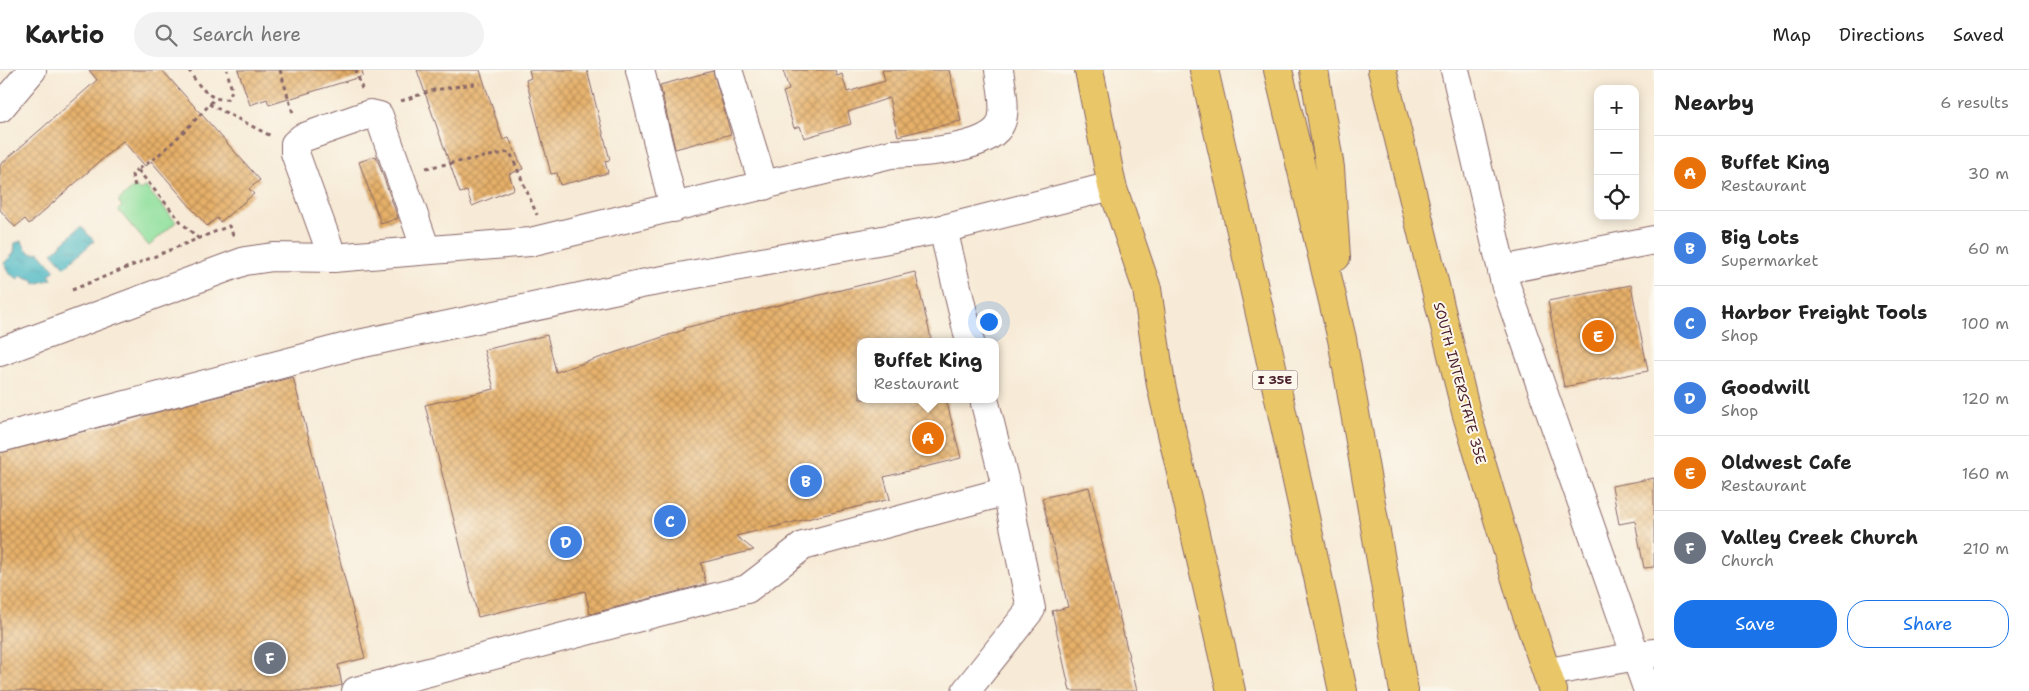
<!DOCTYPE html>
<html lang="en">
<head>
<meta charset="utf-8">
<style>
	body { margin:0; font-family:"Shantell Sans",sans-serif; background:#f2f2f2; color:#222 }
	.controls { position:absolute; right:15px; top:15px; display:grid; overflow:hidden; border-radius:10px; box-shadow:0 2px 12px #0003 }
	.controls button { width:45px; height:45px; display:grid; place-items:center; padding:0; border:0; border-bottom:1px solid #e0e0e0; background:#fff; color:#222; font:25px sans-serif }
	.you { position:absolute; left:988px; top:251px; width:18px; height:18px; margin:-12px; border:4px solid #fff; border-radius:50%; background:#1a73e8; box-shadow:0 0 0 8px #1a73e833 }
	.badge { display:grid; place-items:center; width:32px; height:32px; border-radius:50%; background:#1a73e8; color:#fff; font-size:16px; font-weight:700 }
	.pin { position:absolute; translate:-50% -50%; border:2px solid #fff; box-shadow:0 1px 5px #0006 }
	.popup { position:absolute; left:857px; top:268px; width:142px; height:65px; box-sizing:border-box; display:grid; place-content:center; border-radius:10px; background:#fff; filter:drop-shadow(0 1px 4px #0005); font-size:16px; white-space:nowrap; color:#767676 }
	.popup b { font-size:19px; color:#222 }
	.popup::after { content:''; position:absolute; left:50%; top:100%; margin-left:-10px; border:10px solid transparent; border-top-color:#fff }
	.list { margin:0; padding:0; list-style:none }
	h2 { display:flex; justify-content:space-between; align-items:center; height:65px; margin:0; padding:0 20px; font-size:21px }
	h2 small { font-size:16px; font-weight:400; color:#767676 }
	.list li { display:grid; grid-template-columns:32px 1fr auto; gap:15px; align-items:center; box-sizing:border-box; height:75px; padding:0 20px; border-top:1px solid #e0e0e0 }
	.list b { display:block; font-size:19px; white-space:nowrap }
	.list p { margin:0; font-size:16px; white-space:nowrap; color:#767676 }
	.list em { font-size:16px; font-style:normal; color:#767676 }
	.actions { display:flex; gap:10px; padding:15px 20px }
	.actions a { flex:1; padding:11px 0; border:1px solid #1a73e8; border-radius:20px; text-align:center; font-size:18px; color:#1a73e8 }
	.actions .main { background:#1a73e8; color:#fff }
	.icon { flex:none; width:28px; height:28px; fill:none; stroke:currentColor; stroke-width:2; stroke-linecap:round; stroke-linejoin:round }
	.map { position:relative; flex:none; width:1654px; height:621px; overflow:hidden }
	header { display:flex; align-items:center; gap:30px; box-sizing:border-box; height:70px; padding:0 25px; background:#fff; border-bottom:1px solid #e0e0e0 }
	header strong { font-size:24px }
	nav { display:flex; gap:28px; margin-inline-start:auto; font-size:18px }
	.search { width:350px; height:45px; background:#f2f2f2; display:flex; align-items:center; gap:12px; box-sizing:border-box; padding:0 18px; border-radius:28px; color:#767676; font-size:19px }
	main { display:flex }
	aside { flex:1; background:#fff }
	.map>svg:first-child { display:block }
	.park { fill:#91e09e; stroke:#6e8064 }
	.water { fill:url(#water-ripples); stroke:#4a6b77 }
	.building { fill:url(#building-cross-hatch) }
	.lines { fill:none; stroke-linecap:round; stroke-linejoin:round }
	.minor-casing { stroke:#876667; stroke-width:30 }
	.major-casing { stroke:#876667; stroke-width:30 }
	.highway-casing { stroke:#876667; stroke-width:30 }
	.path { stroke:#876667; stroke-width:3; stroke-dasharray:4 4; stroke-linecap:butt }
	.minor { stroke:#fff; stroke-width:28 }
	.major { stroke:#e9c769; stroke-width:28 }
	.highway { stroke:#e9c769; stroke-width:28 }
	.labels { text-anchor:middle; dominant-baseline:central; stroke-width:4; stroke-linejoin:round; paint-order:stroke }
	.shield { fill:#fbf7ec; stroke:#7f6065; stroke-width:1 }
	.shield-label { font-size:12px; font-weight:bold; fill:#4a1f2b }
	.street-label { font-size:14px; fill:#4a1f2b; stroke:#fbf7ec }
</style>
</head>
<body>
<header>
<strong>Kartio</strong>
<div class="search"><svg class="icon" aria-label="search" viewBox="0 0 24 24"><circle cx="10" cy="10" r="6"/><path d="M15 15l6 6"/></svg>Search here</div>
<nav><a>Map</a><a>Directions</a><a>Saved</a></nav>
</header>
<main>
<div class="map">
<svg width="1654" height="621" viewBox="0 0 1654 621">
	<defs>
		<pattern id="water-ripples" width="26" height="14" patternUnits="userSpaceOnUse" patternTransform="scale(1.25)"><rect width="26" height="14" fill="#49b7c3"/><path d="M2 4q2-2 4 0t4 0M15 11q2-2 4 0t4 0" fill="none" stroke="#3f949f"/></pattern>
		<pattern id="building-cross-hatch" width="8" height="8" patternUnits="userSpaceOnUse" patternTransform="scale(1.25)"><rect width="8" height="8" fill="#e6b069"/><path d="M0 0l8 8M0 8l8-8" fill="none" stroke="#bc8f57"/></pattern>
	</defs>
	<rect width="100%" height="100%" fill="#fbf7ec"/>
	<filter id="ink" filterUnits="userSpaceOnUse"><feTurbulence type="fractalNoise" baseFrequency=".02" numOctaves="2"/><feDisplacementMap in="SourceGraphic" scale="10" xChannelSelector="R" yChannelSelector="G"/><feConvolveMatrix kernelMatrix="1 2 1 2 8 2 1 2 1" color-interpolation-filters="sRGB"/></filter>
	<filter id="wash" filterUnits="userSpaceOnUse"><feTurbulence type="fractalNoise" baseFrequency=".0096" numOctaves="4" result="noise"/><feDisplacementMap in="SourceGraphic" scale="20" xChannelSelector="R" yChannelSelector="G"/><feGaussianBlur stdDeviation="1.12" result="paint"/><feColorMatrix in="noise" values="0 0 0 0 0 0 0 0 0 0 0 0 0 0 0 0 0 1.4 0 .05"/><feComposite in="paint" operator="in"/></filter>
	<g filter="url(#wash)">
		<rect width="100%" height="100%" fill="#f7ead6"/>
		<!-- park -->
		<path class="park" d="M 135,116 L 140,121 L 145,116 L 176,152 L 149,176 L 118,140 L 122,136 L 118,131 Z"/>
		<!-- water -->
		<g class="water">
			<path d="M 81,156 L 94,171 L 65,197 L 52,183 Z"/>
			<path d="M 22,171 C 25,179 30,186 39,182 L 55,200 L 49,205 L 52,209 L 35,214 L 34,210 L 20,206 L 18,209 L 10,204 L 4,193 L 14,183 L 15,173 Z"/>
		</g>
		<g id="blocks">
			<!-- building -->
			<g class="building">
				<path d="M 89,0 L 162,0 L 260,110 L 249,119 L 254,124 L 220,152 L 217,148 L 207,156 L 151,91 L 145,96 L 123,71 L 29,154 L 25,149 L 15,157 L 0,140 L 0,95 L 97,10 Z"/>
				<path d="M 238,0 L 362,0 L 363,6 L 269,35 L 267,29 L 250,35 Z"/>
				<path d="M 417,0 L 480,0 L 503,70 L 509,68 L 523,99 L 509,104 L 514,119 L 472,136 L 467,121 L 460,123 Z"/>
				<path d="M 529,0 L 587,0 L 610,90 L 605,91 L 608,103 L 560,115 L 557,103 L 551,104 L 526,10 L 531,8 Z"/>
				<path d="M 783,0 L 835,0 L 837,6 L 842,4 L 847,22 L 885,11 L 882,0 L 949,0 L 961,51 L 898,66 L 889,28 L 848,42 L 851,54 L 804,68 L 800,56 L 794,58 L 783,22 L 789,20 Z"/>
				<path d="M 713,1 L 731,64 L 675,79 L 660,15 Z"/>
				<path d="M 376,86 L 398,148 L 381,154 L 359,92 Z"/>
				<path d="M 915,202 L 932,272 L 860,272 L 860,329 L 946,329 L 961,388 L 884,407 L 890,429 L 736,466 L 754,480 L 701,493 L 706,514 L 590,544 L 585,521 L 478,547 L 425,335 L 494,319 L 484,280 L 547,265 L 556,302 L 684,260 L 684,258 Z"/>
				<path d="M 1631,215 L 1648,301 L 1564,317 L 1548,231 Z"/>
				<path d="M 293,307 L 365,588 L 338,595 L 342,615 L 317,621 L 0,621 L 0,383 Z"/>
				<path d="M 1654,408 L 1654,497 L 1644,498 L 1635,451 L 1619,454 L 1612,416 Z"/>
				<path d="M 1089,417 L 1137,621 L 1070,621 L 1052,541 L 1068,537 L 1042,428 Z"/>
			</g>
		</g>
	</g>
	<g filter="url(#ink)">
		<use href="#blocks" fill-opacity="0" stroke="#876667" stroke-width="1"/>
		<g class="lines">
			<defs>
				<g id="minor">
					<path d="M 640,0 L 674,138"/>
					<path d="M 728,0 L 764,116"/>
					<path d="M 1455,0 L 1505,213 L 1648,621"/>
					<path d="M 0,38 L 32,0"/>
					<path d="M 333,188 L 295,83 L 295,74 L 302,68 L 370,44 L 379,46 L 426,180"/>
					<path d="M 1502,200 L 1654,170"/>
					<path d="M 970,272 L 943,159 L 1112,116"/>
					<path d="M 0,282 L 245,191 L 273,187 L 333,188 L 530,172 L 891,84 C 917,83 991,80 1001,53 C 1007,38 1001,16 999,0"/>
					<path d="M 0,368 L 354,275 L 641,214 L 943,159"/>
					<path d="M 1549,602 L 1653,583"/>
					<path d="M 356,621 L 747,519 L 803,476 L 1007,421"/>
					<path d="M 966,621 L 1031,539 L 1007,421 L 984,329"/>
				</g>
				<g id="major">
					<path d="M 1089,0 L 1112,116 L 1147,219 L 1161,315 L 1231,621"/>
					<path d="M 1382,0 L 1466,342 L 1524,536 L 1553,621"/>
				</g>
				<g id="highway">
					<path d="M 1204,0 L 1269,283 L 1343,621"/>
					<path d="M 1278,0 L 1342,269 L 1404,621"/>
					<path d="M 1314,0 L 1330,98 L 1336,187"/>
				</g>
			</defs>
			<!-- minor casing -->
			<use href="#minor" class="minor-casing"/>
			<!-- major casing -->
			<use href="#major" class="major-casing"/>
			<!-- highway casing -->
			<use href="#highway" class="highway-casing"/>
			<!-- path -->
			<g class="path">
				<path d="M 189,0 C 196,13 210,32 227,29 L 232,21 L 227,0"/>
				<path d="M 280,0 L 293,43"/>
				<path d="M 356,0 L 362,19"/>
				<path d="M 401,31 L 434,20 L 480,13"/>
				<path d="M 209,34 L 271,66"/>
				<path d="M 426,98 L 510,82 L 537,145"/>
				<path d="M 135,116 L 132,105 L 137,99"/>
				<path d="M 199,169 L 182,153 L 137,99 C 152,96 204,42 215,28"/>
				<path d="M 72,220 L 229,156 L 234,167"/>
			</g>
			<!-- minor -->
			<use href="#minor" class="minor"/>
			<!-- major -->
			<use href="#major" class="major"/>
			<!-- highway -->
			<use href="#highway" class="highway"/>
		</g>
	</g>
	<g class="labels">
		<!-- shield labels -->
		<rect class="shield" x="1252.5" y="300.5" width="45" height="19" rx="4"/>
		<g class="shield-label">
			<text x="1275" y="310">I 35E</text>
		</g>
		<!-- street labels -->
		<g class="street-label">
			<text transform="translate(1460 313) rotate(75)">SOUTH INTERSTATE 35E</text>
		</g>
	</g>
</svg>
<div class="controls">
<button>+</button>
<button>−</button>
<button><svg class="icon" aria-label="locate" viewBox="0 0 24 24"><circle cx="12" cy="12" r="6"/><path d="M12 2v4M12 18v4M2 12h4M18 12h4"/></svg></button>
</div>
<div class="you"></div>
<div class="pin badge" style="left:928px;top:368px;background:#e8710a">A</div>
<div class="popup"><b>Buffet King</b>Restaurant</div>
<div class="pin badge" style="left:806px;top:411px;background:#3f7fe0">B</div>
<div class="pin badge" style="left:670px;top:451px;background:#3f7fe0">C</div>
<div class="pin badge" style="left:566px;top:472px;background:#3f7fe0">D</div>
<div class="pin badge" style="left:1598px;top:266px;background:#e8710a">E</div>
<div class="pin badge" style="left:270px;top:588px;background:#6b7280">F</div>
</div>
<aside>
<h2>Nearby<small>6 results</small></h2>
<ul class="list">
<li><span class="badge" style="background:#e8710a">A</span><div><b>Buffet King</b><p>Restaurant</p></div><em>30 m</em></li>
<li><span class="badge" style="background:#3f7fe0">B</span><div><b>Big Lots</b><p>Supermarket</p></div><em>60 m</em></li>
<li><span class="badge" style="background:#3f7fe0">C</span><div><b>Harbor Freight Tools</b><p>Shop</p></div><em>100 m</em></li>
<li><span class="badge" style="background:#3f7fe0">D</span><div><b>Goodwill</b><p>Shop</p></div><em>120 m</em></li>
<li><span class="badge" style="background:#e8710a">E</span><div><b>Oldwest Cafe</b><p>Restaurant</p></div><em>160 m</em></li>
<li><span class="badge" style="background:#6b7280">F</span><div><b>Valley Creek Church</b><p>Church</p></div><em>210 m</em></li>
</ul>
<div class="actions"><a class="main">Save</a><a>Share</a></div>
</aside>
</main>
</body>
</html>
